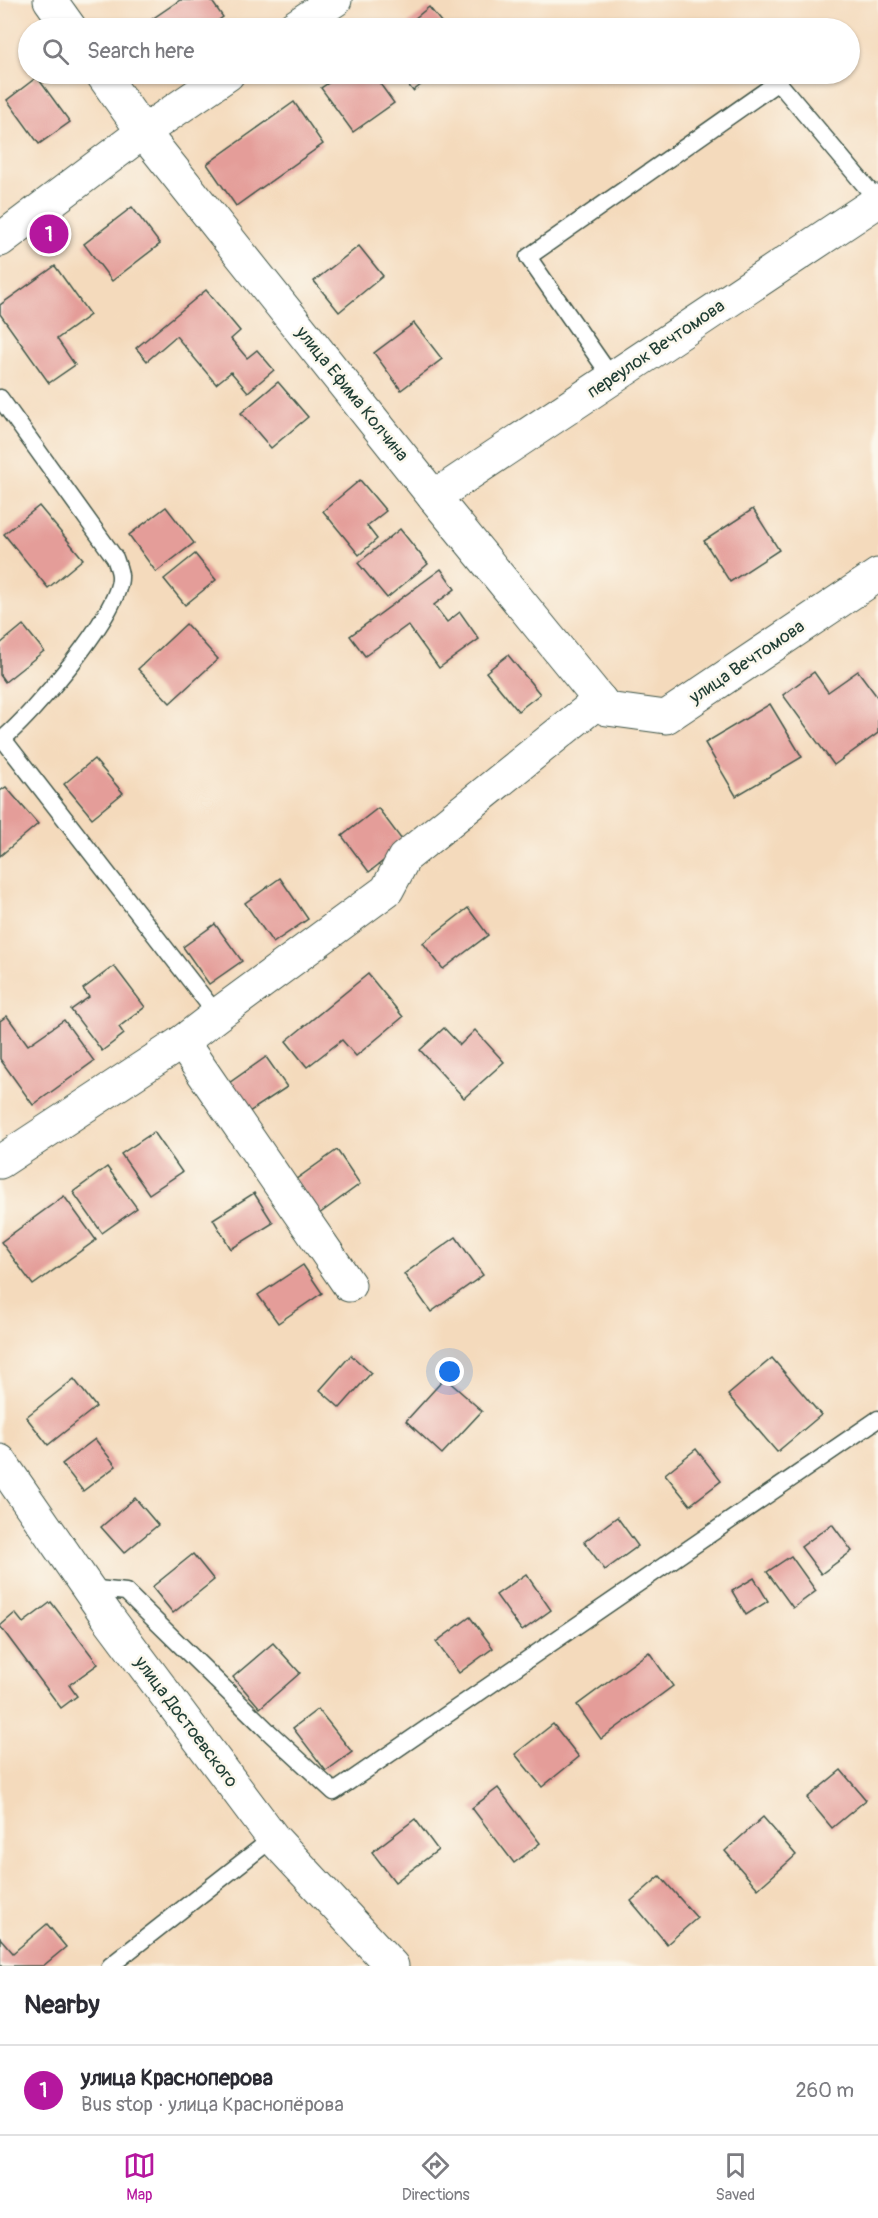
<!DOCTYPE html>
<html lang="en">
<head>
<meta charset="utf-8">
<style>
	body { margin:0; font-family:Pangolin,sans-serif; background:#f2f2f3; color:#2b2b33 }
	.you { position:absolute; left:450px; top:1372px; width:21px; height:21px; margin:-15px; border:4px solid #fff; border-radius:50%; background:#1a73e8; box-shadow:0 0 0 9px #1a73e833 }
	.badge { display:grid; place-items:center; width:39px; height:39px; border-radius:50%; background:#b5179e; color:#fff; font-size:20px; font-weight:700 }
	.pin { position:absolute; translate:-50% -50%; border:3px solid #fff; box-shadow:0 2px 6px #0006 }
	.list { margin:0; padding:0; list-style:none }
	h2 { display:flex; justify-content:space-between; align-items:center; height:78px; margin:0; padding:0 24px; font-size:26px }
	h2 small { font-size:20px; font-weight:400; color:#7c7c81 }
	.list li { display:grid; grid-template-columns:39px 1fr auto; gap:18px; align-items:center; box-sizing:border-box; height:90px; padding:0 24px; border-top:2px solid #e1e1e2 }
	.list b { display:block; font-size:22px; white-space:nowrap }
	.list p { margin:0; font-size:20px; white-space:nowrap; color:#7c7c81 }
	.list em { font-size:20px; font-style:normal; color:#7c7c81 }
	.icon { flex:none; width:33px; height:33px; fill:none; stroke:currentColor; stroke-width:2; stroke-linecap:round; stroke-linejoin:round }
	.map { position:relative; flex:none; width:878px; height:1966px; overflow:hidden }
	.search { position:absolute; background:#fff; box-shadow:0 2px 4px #0004; left:18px; right:18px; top:18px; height:66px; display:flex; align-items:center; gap:15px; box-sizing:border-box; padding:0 21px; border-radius:33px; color:#7c7c81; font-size:22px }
	.sheet { height:168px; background:#fff }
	nav { display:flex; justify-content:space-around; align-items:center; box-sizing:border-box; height:84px; border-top:2px solid #e1e1e2; background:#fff; font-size:16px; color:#7c7c81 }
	nav a { display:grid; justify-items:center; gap:3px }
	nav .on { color:#b5179e }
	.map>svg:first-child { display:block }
	.building { fill:#e49d99 }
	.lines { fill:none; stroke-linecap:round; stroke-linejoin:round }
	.service-casing { stroke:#3f5548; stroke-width:19 }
	.minor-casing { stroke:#3f5548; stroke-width:35 }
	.secondary-casing { stroke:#3f5548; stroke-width:35 }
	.service { stroke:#fff; stroke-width:16 }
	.minor { stroke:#fff; stroke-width:33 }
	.secondary { stroke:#fff; stroke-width:33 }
	.labels { text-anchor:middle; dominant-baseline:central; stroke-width:5; stroke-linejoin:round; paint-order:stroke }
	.street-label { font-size:18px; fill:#1f3d34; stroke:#fbf7ec }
</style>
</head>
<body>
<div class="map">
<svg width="878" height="1966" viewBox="0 0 878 1966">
	<rect width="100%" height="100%" fill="#fbf7ec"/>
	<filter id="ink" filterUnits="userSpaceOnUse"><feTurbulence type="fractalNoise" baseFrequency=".0167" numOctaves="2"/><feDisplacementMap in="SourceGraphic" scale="12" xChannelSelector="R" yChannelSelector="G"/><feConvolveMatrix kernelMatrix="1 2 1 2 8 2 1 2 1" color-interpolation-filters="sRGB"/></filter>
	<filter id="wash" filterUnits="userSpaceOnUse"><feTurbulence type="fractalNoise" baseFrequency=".008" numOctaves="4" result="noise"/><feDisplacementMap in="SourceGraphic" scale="24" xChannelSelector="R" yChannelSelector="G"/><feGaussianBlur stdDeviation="1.35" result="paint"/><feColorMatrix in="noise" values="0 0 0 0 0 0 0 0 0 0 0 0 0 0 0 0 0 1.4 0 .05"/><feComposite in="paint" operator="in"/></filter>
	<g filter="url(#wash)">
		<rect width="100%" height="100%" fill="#f4dabc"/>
		<g id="blocks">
			<!-- building -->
			<g class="building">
				<path d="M 180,0 L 211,0 L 223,17 L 207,28 L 139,28 Z"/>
				<path d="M 429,7 L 446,28 L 403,28 Z"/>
				<path d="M 342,74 L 373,74 L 394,103 L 353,132 L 321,88 Z"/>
				<path d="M 400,74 L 435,74 L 413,91 Z"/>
				<path d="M 37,77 L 70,122 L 39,144 L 7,100 Z"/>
				<path d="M 294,102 L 323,144 L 236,206 L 207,164 Z"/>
				<path d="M 132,207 L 160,244 L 112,281 L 84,244 Z"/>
				<path d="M 359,246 L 383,276 L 339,312 L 314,281 Z"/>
				<path d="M 55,266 L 90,315 L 57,339 L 75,365 L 49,383 L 0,314 L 0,305 Z"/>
				<path d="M 206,290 L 240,331 L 231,339 L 247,358 L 257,350 L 274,370 L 248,392 L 231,372 L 216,384 L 176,336 L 147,361 L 136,348 Z"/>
				<path d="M 414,323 L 442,359 L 401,390 L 374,353 Z"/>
				<path d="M 278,382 L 308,417 L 271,448 L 241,413 Z"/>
				<path d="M 360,480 L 386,511 L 367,526 L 377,539 L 359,555 L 323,511 Z"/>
				<path d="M 39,506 L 83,559 L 48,588 L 4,534 Z"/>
				<path d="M 166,507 L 194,543 L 156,572 L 129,535 Z"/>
				<path d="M 753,509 L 779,550 L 730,582 L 704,541 Z"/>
				<path d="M 400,529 L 428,564 L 387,598 L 358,563 Z"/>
				<path d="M 195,554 L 216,580 L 185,605 L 164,579 Z"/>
				<path d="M 441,569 L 455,589 L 434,605 L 447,622 L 460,612 L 479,639 L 439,668 L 408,625 L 365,656 L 350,636 Z"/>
				<path d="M 186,624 L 218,659 L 170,703 L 138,669 Z"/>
				<path d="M 23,625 L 44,651 L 5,682 L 0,675 L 0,644 Z"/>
				<path d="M 508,655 L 540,694 L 518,711 L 486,672 Z"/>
				<path d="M 858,671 L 878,698 L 878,733 L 834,765 L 783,695 L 814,672 L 828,692 Z"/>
				<path d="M 770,704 L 802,757 L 736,796 L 705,743 Z"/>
				<path d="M 94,759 L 123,793 L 92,818 L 64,784 Z"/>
				<path d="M 6,787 L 38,824 L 0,856 L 0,791 Z"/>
				<path d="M 378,808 L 405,844 L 369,872 L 342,836 Z"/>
				<path d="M 280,878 L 308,919 L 273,943 L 245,903 Z"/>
				<path d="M 468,908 L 488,935 L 443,969 L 423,943 Z"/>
				<path d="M 215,924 L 242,961 L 209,984 L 183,947 Z"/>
				<path d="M 114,966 L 145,1007 L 119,1027 L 124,1034 L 102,1051 L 71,1010 L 89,997 L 83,989 Z"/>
				<path d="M 368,974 L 403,1017 L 356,1056 L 342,1040 L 307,1067 L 286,1041 Z"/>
				<path d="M 7,1016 L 28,1045 L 64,1020 L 94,1061 L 33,1105 L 0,1059 L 0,1021 Z"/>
				<path d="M 444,1028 L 460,1045 L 475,1030 L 504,1062 L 464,1098 L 420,1050 Z"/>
				<path d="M 266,1057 L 287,1087 L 249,1112 L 229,1083 Z"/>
				<path d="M 154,1132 L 182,1172 L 149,1194 L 121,1154 Z"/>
				<path d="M 337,1150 L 360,1184 L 319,1214 L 295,1180 Z"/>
				<path d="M 107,1167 L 137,1208 L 102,1233 L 73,1192 Z"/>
				<path d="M 254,1193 L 273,1223 L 231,1249 L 213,1219 Z"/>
				<path d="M 64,1196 L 96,1240 L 33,1285 L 1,1242 Z"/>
				<path d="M 456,1237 L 483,1275 L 431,1312 L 404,1274 Z"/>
				<path d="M 303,1265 L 322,1293 L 278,1323 L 258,1295 Z"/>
				<path d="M 351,1355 L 371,1373 L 340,1408 L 320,1390 Z"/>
				<path d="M 772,1358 L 821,1415 L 777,1452 L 728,1395 Z"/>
				<path d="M 445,1378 L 482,1411 L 442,1454 L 406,1421 Z"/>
				<path d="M 74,1379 L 96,1407 L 48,1445 L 26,1417 Z"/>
				<path d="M 95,1439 L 116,1466 L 83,1491 L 62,1464 Z"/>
				<path d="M 696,1449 L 721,1481 L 690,1505 L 665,1474 Z"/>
				<path d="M 135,1498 L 158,1525 L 124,1553 L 101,1527 Z"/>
				<path d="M 617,1517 L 638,1546 L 605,1570 L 584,1542 Z"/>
				<path d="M 832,1524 L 852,1551 L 821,1574 L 801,1547 Z"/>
				<path d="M 193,1554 L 214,1580 L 173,1613 L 152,1587 Z"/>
				<path d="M 791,1556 L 816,1591 L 793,1608 L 767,1572 Z"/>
				<path d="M 526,1574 L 551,1610 L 522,1631 L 496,1595 Z"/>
				<path d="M 754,1578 L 768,1601 L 746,1615 L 732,1591 Z"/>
				<path d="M 51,1602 L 98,1664 L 69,1685 L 77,1696 L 61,1708 L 0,1626 L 15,1613 L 23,1623 Z"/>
				<path d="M 470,1617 L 493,1648 L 459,1673 L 436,1642 Z"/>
				<path d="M 273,1643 L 300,1673 L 260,1708 L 233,1677 Z"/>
				<path d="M 649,1652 L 673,1686 L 601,1739 L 577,1705 Z"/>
				<path d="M 318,1709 L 352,1752 L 326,1771 L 293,1728 Z"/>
				<path d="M 553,1724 L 579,1757 L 542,1787 L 515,1754 Z"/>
				<path d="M 841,1770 L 866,1800 L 832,1828 L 807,1798 Z"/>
				<path d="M 498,1788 L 540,1843 L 514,1863 L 472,1808 Z"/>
				<path d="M 763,1817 L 796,1855 L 758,1889 L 725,1851 Z"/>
				<path d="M 415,1819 L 438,1850 L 395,1882 L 372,1852 Z"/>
				<path d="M 660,1876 L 697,1918 L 667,1944 L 631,1901 Z"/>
				<path d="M 47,1924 L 66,1947 L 43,1966 L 0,1966 L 0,1938 L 13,1953 Z"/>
			</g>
		</g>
	</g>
	<g filter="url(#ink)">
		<use href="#blocks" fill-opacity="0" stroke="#3f5548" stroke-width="1.5"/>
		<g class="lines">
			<defs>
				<g id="service">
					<path d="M 612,378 L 528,257 L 778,82 L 878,201"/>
					<path d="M 0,398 L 115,558 C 117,564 120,571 120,576 C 122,611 29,719 0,741"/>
					<path d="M 3,739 L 217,1015"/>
					<path d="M 88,1588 L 126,1592 L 271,1734 L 334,1792 L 878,1419"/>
					<path d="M 110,1966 L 273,1838"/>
				</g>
				<g id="minor">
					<path d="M 50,0 L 70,28"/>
					<path d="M 102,74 L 143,132 L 434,497 L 607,709 L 666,717 L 878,575"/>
					<path d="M 434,497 L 878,201"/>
					<path d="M 182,1042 L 349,1285"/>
					<path d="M 0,1162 L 182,1042 L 217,1015 L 387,890 L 404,858 L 600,700"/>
					<path d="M 0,1461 L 107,1616 L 273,1838 L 392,1966"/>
				</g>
				<g id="secondary">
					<path d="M 293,28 L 335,0"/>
					<path d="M 0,240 L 143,132 L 228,74"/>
				</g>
			</defs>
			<!-- service casing -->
			<use href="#service" class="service-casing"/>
			<!-- minor casing -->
			<use href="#minor" class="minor-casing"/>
			<!-- secondary casing -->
			<use href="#secondary" class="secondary-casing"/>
			<!-- service -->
			<use href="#service" class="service"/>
			<!-- minor -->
			<use href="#minor" class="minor"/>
			<!-- secondary -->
			<use href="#secondary" class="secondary"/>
		</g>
	</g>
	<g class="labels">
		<!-- street labels -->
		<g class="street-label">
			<text transform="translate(656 349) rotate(-34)">переулок Вечтомова</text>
			<text transform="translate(352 394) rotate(51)">улица Ефима Колчина</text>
			<text transform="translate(747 662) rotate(-34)">улица Вечтомова</text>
			<text transform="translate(186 1722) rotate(53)">улица Достоевского</text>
		</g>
	</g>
</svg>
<div class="you"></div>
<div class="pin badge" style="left:49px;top:234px">1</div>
<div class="search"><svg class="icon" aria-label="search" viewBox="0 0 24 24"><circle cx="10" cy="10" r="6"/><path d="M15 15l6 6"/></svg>Search here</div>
</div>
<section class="sheet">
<h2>Nearby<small></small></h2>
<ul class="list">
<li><span class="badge">1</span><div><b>улица Красноперова</b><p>Bus stop · улица Краснопёрова</p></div><em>260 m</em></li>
</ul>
</section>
<nav>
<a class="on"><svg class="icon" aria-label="map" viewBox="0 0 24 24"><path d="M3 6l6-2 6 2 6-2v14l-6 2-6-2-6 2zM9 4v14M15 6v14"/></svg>Map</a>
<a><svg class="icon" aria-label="directions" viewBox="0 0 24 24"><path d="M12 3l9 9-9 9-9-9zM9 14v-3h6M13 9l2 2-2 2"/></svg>Directions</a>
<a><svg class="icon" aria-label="saved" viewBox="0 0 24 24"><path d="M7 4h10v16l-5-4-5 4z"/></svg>Saved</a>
</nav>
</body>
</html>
